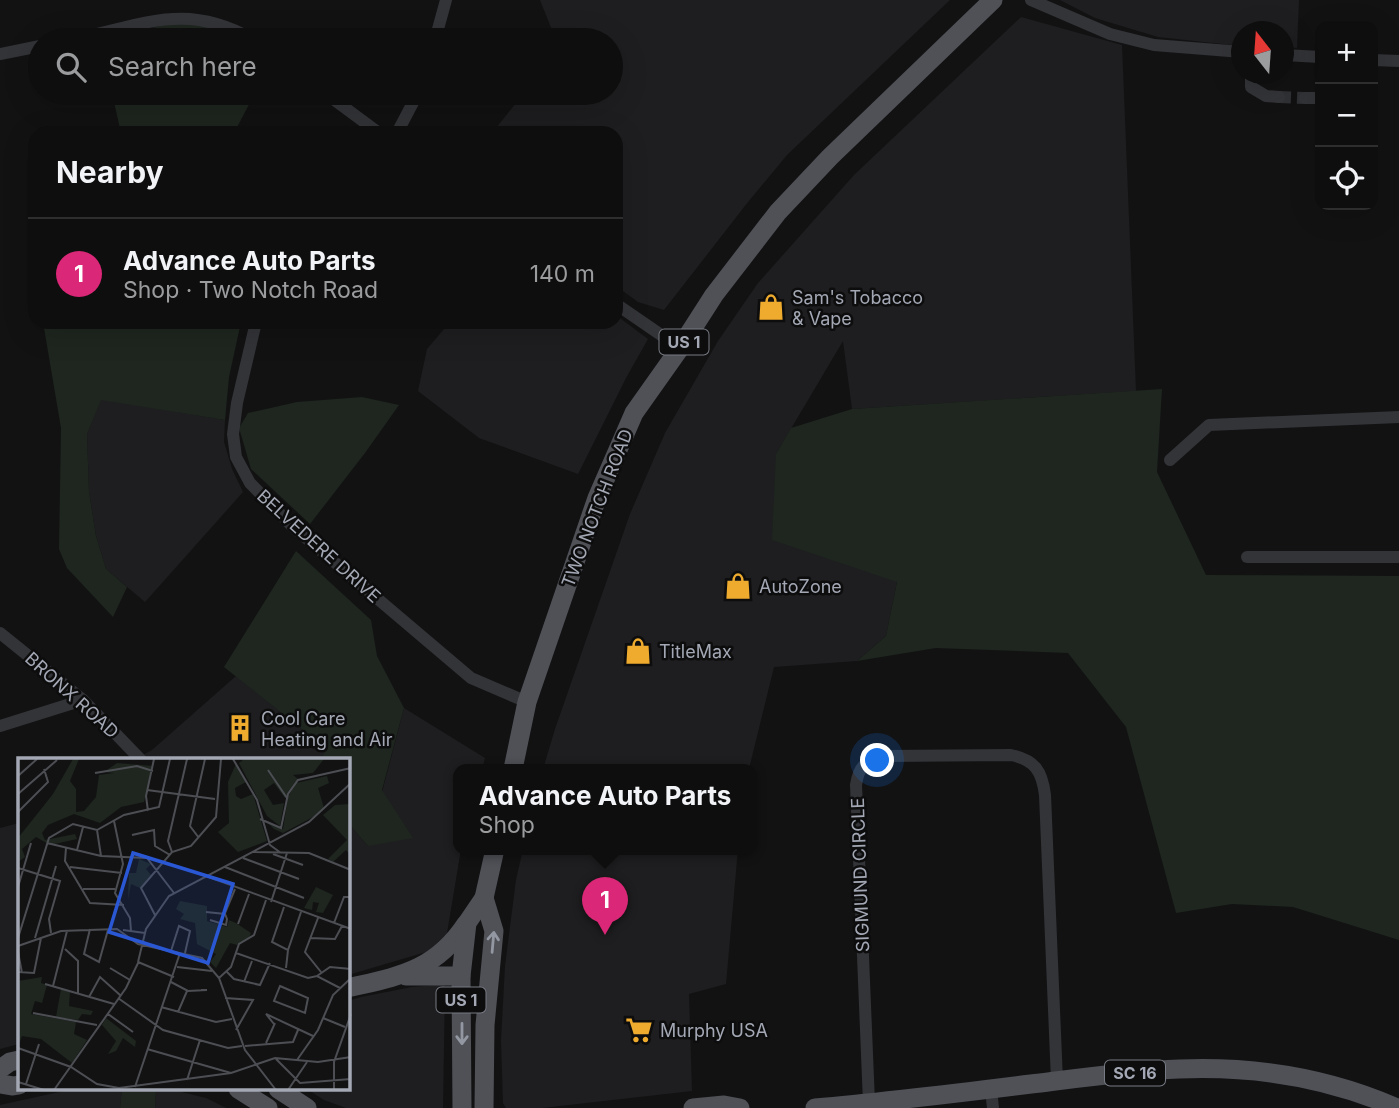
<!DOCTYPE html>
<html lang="en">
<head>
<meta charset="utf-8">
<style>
	body { margin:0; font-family:Inter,sans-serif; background:#171717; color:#f1f3f6 }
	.controls { position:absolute; right:21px; top:21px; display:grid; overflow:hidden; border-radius:14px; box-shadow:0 7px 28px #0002 }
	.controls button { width:63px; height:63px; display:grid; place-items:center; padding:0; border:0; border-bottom:2px solid #2e2e2e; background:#0e0e0e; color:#f1f3f6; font:35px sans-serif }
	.compass { position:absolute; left:1231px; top:21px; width:63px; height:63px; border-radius:50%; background:#0e0e0e; box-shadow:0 7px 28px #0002; rotate:343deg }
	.you { position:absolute; left:878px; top:761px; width:24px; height:24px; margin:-18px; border:5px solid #fff; border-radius:50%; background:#1a73e8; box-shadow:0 0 0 10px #1a73e833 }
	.badge { display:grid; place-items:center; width:46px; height:46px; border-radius:50%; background:#db2777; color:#fff; font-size:23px; font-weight:700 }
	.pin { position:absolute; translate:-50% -58px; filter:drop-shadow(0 2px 4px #0008) }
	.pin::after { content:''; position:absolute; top:37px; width:24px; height:21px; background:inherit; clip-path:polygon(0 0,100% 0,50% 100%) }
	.popup { position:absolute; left:453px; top:764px; width:304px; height:91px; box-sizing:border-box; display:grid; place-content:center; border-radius:14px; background:#0e0e0e; filter:drop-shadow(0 2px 5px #0005); font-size:23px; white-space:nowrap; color:#9b9c9e }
	.popup b { font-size:26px; color:#f1f3f6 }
	.popup::after { content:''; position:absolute; left:50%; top:100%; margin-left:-14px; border:14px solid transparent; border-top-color:#0e0e0e }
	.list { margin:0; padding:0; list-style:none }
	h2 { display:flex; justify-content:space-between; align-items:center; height:91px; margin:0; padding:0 28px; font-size:30px }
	h2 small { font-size:23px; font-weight:400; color:#9b9c9e }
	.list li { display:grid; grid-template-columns:46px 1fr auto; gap:21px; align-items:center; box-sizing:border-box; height:112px; padding:0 28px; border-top:2px solid #2e2e2e }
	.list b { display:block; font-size:26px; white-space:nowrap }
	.list p { margin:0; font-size:23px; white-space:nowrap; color:#9b9c9e }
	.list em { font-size:23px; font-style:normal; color:#9b9c9e }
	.icon { flex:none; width:38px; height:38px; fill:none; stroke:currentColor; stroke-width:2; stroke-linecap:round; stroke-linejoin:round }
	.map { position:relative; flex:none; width:1399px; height:1108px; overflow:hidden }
	.search { position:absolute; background:#0e0e0e; box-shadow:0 7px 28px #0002; left:28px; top:28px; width:595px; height:77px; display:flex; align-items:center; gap:18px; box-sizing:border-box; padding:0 24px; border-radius:38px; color:#9b9c9e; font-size:26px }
	.panel { position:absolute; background:#0e0e0e; box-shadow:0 7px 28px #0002; left:28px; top:126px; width:595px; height:203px; border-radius:21px }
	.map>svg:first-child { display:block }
	.built { fill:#1e1e20 }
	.green { fill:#1e261f }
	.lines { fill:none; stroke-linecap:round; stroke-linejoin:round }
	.minor-tunnel { stroke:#2f3033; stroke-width:12; stroke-dasharray:12 6; stroke-linecap:butt }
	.minor { stroke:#333438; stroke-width:12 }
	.primary { stroke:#4f5157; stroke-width:19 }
	.oneway { stroke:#9297a1 }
	.labels { text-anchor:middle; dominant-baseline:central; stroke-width:5; stroke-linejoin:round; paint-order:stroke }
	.shield { fill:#0d0d0e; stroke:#767a82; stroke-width:2 }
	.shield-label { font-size:16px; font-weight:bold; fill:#a3a8b4 }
	.poi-label { font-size:18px; fill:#a3a8b4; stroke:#0d0d0e; text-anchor:start }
	.street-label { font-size:18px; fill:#a3a8b4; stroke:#0d0d0e }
	.inset-road { fill:none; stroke:#4c4e53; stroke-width:2 }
	.view { fill:#2a57d4; fill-opacity:0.15; stroke:#2a57d4; stroke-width:3.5 }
	.inset-edge { fill:none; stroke:#a3a8b4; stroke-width:3.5 }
</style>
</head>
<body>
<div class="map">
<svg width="1399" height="1108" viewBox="0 0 1399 1108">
	<rect width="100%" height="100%" fill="#121213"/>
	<!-- built -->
	<g class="built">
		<path d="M 540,0 L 950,0 L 787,155 L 748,202 L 664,310 L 638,302 L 616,286 L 616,133 L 492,133 L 524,93 L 611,93 L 611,40 L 556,40 Z"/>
		<path d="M 1060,0 L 1299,0 L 1297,48 L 1284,47 L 1284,32 L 1242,32 L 1241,46 L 1158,37 L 1095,18 Z"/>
		<path d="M 1021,17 L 1122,45 L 1136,391 L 852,409 L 843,341 L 776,454 L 897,582 L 886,636 L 857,661 L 774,667 L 749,769 L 543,769 L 555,729 L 630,514 L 665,433 L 718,341 L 758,283 L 854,175 Z"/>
		<path d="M 616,315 L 648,339 L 626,378 L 578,474 L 479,438 L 418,391 L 427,349 L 450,322 L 616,322 Z"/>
		<path d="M 101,399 L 225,420 L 224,442 L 232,469 L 243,492 L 145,602 L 106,569 L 96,536 L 89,492 L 87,434 Z"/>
		<path d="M 236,676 L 328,750 L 320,760 L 134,760 L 152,750 Z"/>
		<path d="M 404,708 L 485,758 L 482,769 L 458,769 L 458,849 L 461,849 L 447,933 L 443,942 L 433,950 L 348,975 L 348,823 L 368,846 Z"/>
		<path d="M 19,823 L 19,1044 L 0,1049 L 0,828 Z"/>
		<path d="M 523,849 L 738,849 L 726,984 L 689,994 L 692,1091 L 542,1108 L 506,1108 L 503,1103 L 501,1041 L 505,966 L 516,880 Z"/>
		<path d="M 445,984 L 443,1108 L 346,1108 L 324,1100 L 307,1089 L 348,1089 L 348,1001 L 361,997 L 412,987 Z"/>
		<path d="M 73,1089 L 122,1089 L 120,1108 L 0,1108 L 0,1105 Z"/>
		<path d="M 156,1089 L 169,1089 L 206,1098 L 226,1108 L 155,1108 Z"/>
	</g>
	<!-- green -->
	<g class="green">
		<path d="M 181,20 L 205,25 L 239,40 L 109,40 Z"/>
		<path d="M 112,93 L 255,93 L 234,133 L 121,133 Z"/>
		<path d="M 43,322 L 241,322 L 229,377 L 225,420 L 101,400 L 87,434 L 89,492 L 96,536 L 106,569 L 127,587 L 113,617 L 67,568 L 59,549 L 61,428 Z"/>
		<path d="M 1162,389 L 1157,472 L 1206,575 L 1399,576 L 1399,940 L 1293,907 L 1232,904 L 1176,913 L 1126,727 L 1068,653 L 936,648 L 857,661 L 886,636 L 897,582 L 772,540 L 776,454 L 791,428 L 852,409 Z"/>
		<path d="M 362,397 L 399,405 L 365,453 L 310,524 L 251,469 L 239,428 L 248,413 L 297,402 Z"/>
		<path d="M 296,551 L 371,620 L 377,656 L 404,708 L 382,790 L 413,838 L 368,846 L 348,823 L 348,760 L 320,760 L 327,749 L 224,667 Z"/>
		<path d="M 122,1089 L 156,1089 L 155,1108 L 120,1108 Z"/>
	</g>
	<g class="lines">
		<!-- minor-tunnel -->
		<path class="minor-tunnel" d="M 1279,97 L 1305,98"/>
		<!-- minor -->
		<g class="minor">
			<path d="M 1031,0 L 1110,34 L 1154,45 L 1242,52"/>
			<path d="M 70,40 C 143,26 184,0 254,40"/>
			<path d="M 435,40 L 446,0"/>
			<path d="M 0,54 L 40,46"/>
			<path d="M 1284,55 L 1320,57"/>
			<path d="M 1373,60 L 1399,61"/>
			<path d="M 1251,74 L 1251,87 L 1266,96 L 1279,97"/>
			<path d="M 325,93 L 379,133"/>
			<path d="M 1305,98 L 1320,98"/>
			<path d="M 397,133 L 418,93"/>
			<path d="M 616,304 L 680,348"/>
			<path d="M 256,322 L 237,403 L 233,434 L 236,457 L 250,483 L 293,527 L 471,678 L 527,702"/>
			<path d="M 1170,460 L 1209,425 L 1399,417"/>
			<path d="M 1247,557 L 1399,557"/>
			<path d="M 0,633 L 83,700 L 141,760"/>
			<path d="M 0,726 L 83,700"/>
			<path d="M 991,1089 L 993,1108"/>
			<path d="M 869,1103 L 856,785 C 859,765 865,762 884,756 L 1011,755 C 1035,760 1042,771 1045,795 L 1057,1081"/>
		</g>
		<!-- primary -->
		<g class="primary">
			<path d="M 513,769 L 527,702 L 597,498 L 634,413 L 680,348 L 714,295 L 778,212 L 830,157 L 993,0"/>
			<path d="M 484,898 L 494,931 L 485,1025 L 484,1108"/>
			<path d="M 406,976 L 461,976"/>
			<path d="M 348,988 C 399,976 435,971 466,924"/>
			<path d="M 0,1069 L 10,1062 L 19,1060"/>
			<path d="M 0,1084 L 13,1086 L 19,1085"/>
			<path d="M 238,1089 L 268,1108"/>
			<path d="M 278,1089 L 307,1108"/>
			<path d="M 462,1108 L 461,976 L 467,923 L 484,898 L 495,849"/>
			<path d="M 693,1108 L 724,1105 L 740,1108"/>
			<path d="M 815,1108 C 887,1102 959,1093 1031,1084 C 1080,1078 1130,1071 1179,1069 C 1253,1066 1329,1078 1397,1108"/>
		</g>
	</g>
	<!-- one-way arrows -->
	<defs><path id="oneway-shaft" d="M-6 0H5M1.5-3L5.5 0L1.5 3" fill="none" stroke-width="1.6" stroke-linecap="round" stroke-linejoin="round" transform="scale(1.75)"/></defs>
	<g class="oneway">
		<use href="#oneway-shaft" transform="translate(493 942) rotate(-85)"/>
		<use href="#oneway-shaft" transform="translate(462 1034) rotate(90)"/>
	</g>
	<!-- icons -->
	<defs>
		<symbol id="shop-bare" viewBox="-9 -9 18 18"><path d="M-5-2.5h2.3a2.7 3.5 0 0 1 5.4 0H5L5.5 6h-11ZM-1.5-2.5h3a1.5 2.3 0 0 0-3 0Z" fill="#efab2e" stroke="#0d0d0e" stroke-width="2.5" paint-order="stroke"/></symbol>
		<symbol id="building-bare" viewBox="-9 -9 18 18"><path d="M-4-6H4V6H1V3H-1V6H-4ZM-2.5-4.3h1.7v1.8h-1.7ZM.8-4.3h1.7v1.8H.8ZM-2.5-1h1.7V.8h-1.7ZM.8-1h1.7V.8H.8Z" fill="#efab2e" stroke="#0d0d0e" stroke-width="2.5" paint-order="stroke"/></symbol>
		<symbol id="supermarket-bare" viewBox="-9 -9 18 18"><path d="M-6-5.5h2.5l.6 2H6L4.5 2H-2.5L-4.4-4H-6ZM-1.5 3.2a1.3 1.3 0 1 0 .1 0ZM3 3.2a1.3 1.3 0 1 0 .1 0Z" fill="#efab2e" stroke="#0d0d0e" stroke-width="2.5" paint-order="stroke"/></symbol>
	</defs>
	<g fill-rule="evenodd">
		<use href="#shop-bare" x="752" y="288" width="38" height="38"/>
		<use href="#shop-bare" x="719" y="567" width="38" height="38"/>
		<use href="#shop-bare" x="619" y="632" width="38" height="38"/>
		<use href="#building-bare" x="221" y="709" width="38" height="38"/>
		<use href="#supermarket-bare" x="620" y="1011" width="38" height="38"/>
	</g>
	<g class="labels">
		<!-- shield labels -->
		<g class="shield">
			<rect x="659.5" y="329.5" width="49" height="25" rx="5"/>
			<rect x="436.5" y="987.5" width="49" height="25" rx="5"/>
			<rect x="1105" y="1060.5" width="60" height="25" rx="5"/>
		</g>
		<g class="shield-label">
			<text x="684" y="342">US 1</text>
			<text x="461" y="1000">US 1</text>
			<text x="1135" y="1073">SC 16</text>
		</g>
		<!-- poi labels -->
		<g class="poi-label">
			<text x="792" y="297">Sam's Tobacco<tspan x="792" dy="21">&amp; Vape</tspan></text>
			<text x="759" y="586">AutoZone</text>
			<text x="659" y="651">TitleMax</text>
			<text x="261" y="718">Cool Care<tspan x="261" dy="21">Heating and Air</tspan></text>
			<text x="660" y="1030">Murphy USA</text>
		</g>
		<!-- street labels -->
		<g class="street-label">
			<text transform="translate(597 508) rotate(-69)">TWO NOTCH ROAD</text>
			<text transform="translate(319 546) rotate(42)">BELVEDERE DRIVE</text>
			<text transform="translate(72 695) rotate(42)">BRONX ROAD</text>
			<text transform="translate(860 875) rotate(-92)">SIGMUND CIRCLE</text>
		</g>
	</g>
	<!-- overview -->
	<g transform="translate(18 758)">
		<rect width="332" height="332" fill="#121213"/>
		<path d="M 55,1 L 61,1 L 52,23 L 58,31 L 58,54 L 66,53 L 78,39 L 81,17 L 96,15 L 86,14 L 99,5 L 135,8 L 126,44 L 103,49 L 82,65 L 56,56 L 30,67 L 24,75 L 27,82 L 57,76 L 59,81 L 32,87 L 18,79 L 4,91 L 7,99 L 0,104 L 0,80 L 35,36 ZM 226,1 L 306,1 L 295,15 L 275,17 L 280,21 L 267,40 L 256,25 L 246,32 L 255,47 L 266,45 L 262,68 L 249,58 L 221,5 ZM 218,6 L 228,24 L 217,30 L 218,38 L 223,41 L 235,36 L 249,83 L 220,94 L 200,74 L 211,65 L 210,24 ZM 309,18 L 311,25 L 300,30 L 306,50 L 297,58 L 265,75 L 256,71 L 247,62 L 265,71 L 270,39 L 278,25 ZM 332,46 L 332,97 L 328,92 L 315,104 L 310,101 L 329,82 L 305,57 L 317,47 ZM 121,101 L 133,106 L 128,111 L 133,117 L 122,130 L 113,126 L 110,142 L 111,115 L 118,115 ZM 298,129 L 315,137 L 305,155 L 298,154 L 301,145 L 295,144 L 294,152 L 286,150 ZM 162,143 L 189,148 L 189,163 L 209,169 L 211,162 L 218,165 L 233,175 L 231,180 L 219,187 L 212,185 L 198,210 L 192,204 L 198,196 L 179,186 L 177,165 L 162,161 L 166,156 L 158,151 ZM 24,219 L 23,225 L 29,227 L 24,245 L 17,243 L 13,256 L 58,264 L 56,276 L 69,282 L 54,305 L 23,281 L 4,278 L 0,289 L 0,223 ZM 43,231 L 52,234 L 51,248 L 75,253 L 73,257 L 64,256 L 60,262 L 38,259 ZM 88,260 L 118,283 L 117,289 L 105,280 L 98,293 L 90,296 L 98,283 L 84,267 Z" fill="#1e261f"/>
		<path class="inset-road" d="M 215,1 L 239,42 L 252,87 L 263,95M 250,12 L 269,40M 77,15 L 119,8 L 135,13M 0,18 L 19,1M 129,32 L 197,41M 0,36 L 39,2M 130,53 L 128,38 L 136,1M 0,54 L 30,24 L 26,11M 242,61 L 263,70 L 270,36 L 280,22 L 333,10M 96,63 L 105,106 L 97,135 L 112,160 L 113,173M 79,72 L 83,98M 114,77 L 136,72 L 137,88 L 152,97M 181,80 L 172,68 L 187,1M 29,85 L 83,98 L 129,100 L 156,135M 48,90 L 47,103 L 72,145 L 106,147M 59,92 L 65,69M 154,94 L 150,83 L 169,1M 235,94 L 291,95 L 333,112M 255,96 L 285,107M 225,100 L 281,121M 52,109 L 104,115M 207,109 L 286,140M 0,110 L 42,123 L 31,161 L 33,175M 188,118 L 333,171M 0,129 L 13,85M 65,131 L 97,131M 253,144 L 269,95M 266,149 L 254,184 L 270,192 L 268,210M 188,154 L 207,156 L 209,161 L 208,167 L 192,162M 207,155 L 217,131M 137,157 L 123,130 L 154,94 L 173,88 L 198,59 L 203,1M 300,160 L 287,194 L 303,214M 316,165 L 326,139 L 333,139M 220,166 L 231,136M 72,171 L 66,196 L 81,204 L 90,172M 105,172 L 127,175M 0,180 L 31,80 L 55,66 L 79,72 L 106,57 L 141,49 L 152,1M 17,180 L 38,108M 292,180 L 317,181 L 324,168M 0,188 L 43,173 L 99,171 L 120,186 L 184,200 L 201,220 L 227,292 L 258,332M 47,191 L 60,203 L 60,236M 270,192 L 283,154M 153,193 L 161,168 L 172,173 L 167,195M 0,194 L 4,215M 218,195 L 290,220 L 299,218 L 322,230M 120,204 L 156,219M 120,204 L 128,171 L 151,138 L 291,64 L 333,25M 159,209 L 194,213M 92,210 L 112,222M 0,214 L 16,215 L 23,180M 209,214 L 216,221 L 242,227 L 252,205M 299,218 L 312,209 L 333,211M 201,220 L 213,209 L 221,186 L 236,177 L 248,142M 153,224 L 170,233 L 189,232 L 183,232M 226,224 L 234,203M 27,226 L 96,246M 35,228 L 49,173M 262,228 L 290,240 L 287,255 L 256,243 ZM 71,239 L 82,219 L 102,237M 100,240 L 145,272 L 210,290 L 224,288M 207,240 L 235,242 L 218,272M 143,249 L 198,264 L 214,261M 160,254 L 169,233M 15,255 L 79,267M 90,256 L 115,274M 305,260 L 327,269M 256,266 L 248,256 L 295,278M 248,285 L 257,265M 227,288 L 275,284 L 280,272M 0,290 L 53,309 L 79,326 L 101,330 L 213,315 L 257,300 L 300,304 L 333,299M 129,291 L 213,315M 258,301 L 282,325 L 333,321M 279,302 L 300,272 L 315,237 L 333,220M 169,322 L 182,282M 0,324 L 26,332M 8,326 L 21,286M 117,329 L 162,195M 36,332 L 108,230 L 121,203M 270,332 L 289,304M 316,332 L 316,304 L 333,256"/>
		<path class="view" d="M 115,95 L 215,126 L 190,205 L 91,174 Z"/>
		<rect width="332" height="332" class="inset-edge"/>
	</g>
</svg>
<div class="controls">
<button>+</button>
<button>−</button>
<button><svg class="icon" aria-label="locate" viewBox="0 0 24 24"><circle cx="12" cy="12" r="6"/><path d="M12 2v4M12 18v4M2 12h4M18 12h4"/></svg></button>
</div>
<svg class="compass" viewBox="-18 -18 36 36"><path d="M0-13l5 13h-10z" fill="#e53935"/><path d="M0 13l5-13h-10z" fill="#9b9c9e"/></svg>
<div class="you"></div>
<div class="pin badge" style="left:605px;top:935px">1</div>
<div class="popup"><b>Advance Auto Parts</b>Shop</div>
<div class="search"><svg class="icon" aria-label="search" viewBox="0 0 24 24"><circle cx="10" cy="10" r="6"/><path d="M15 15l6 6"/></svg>Search here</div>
<section class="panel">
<h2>Nearby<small></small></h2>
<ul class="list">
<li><span class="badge">1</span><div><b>Advance Auto Parts</b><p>Shop · Two Notch Road</p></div><em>140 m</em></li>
</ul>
</section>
</div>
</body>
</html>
